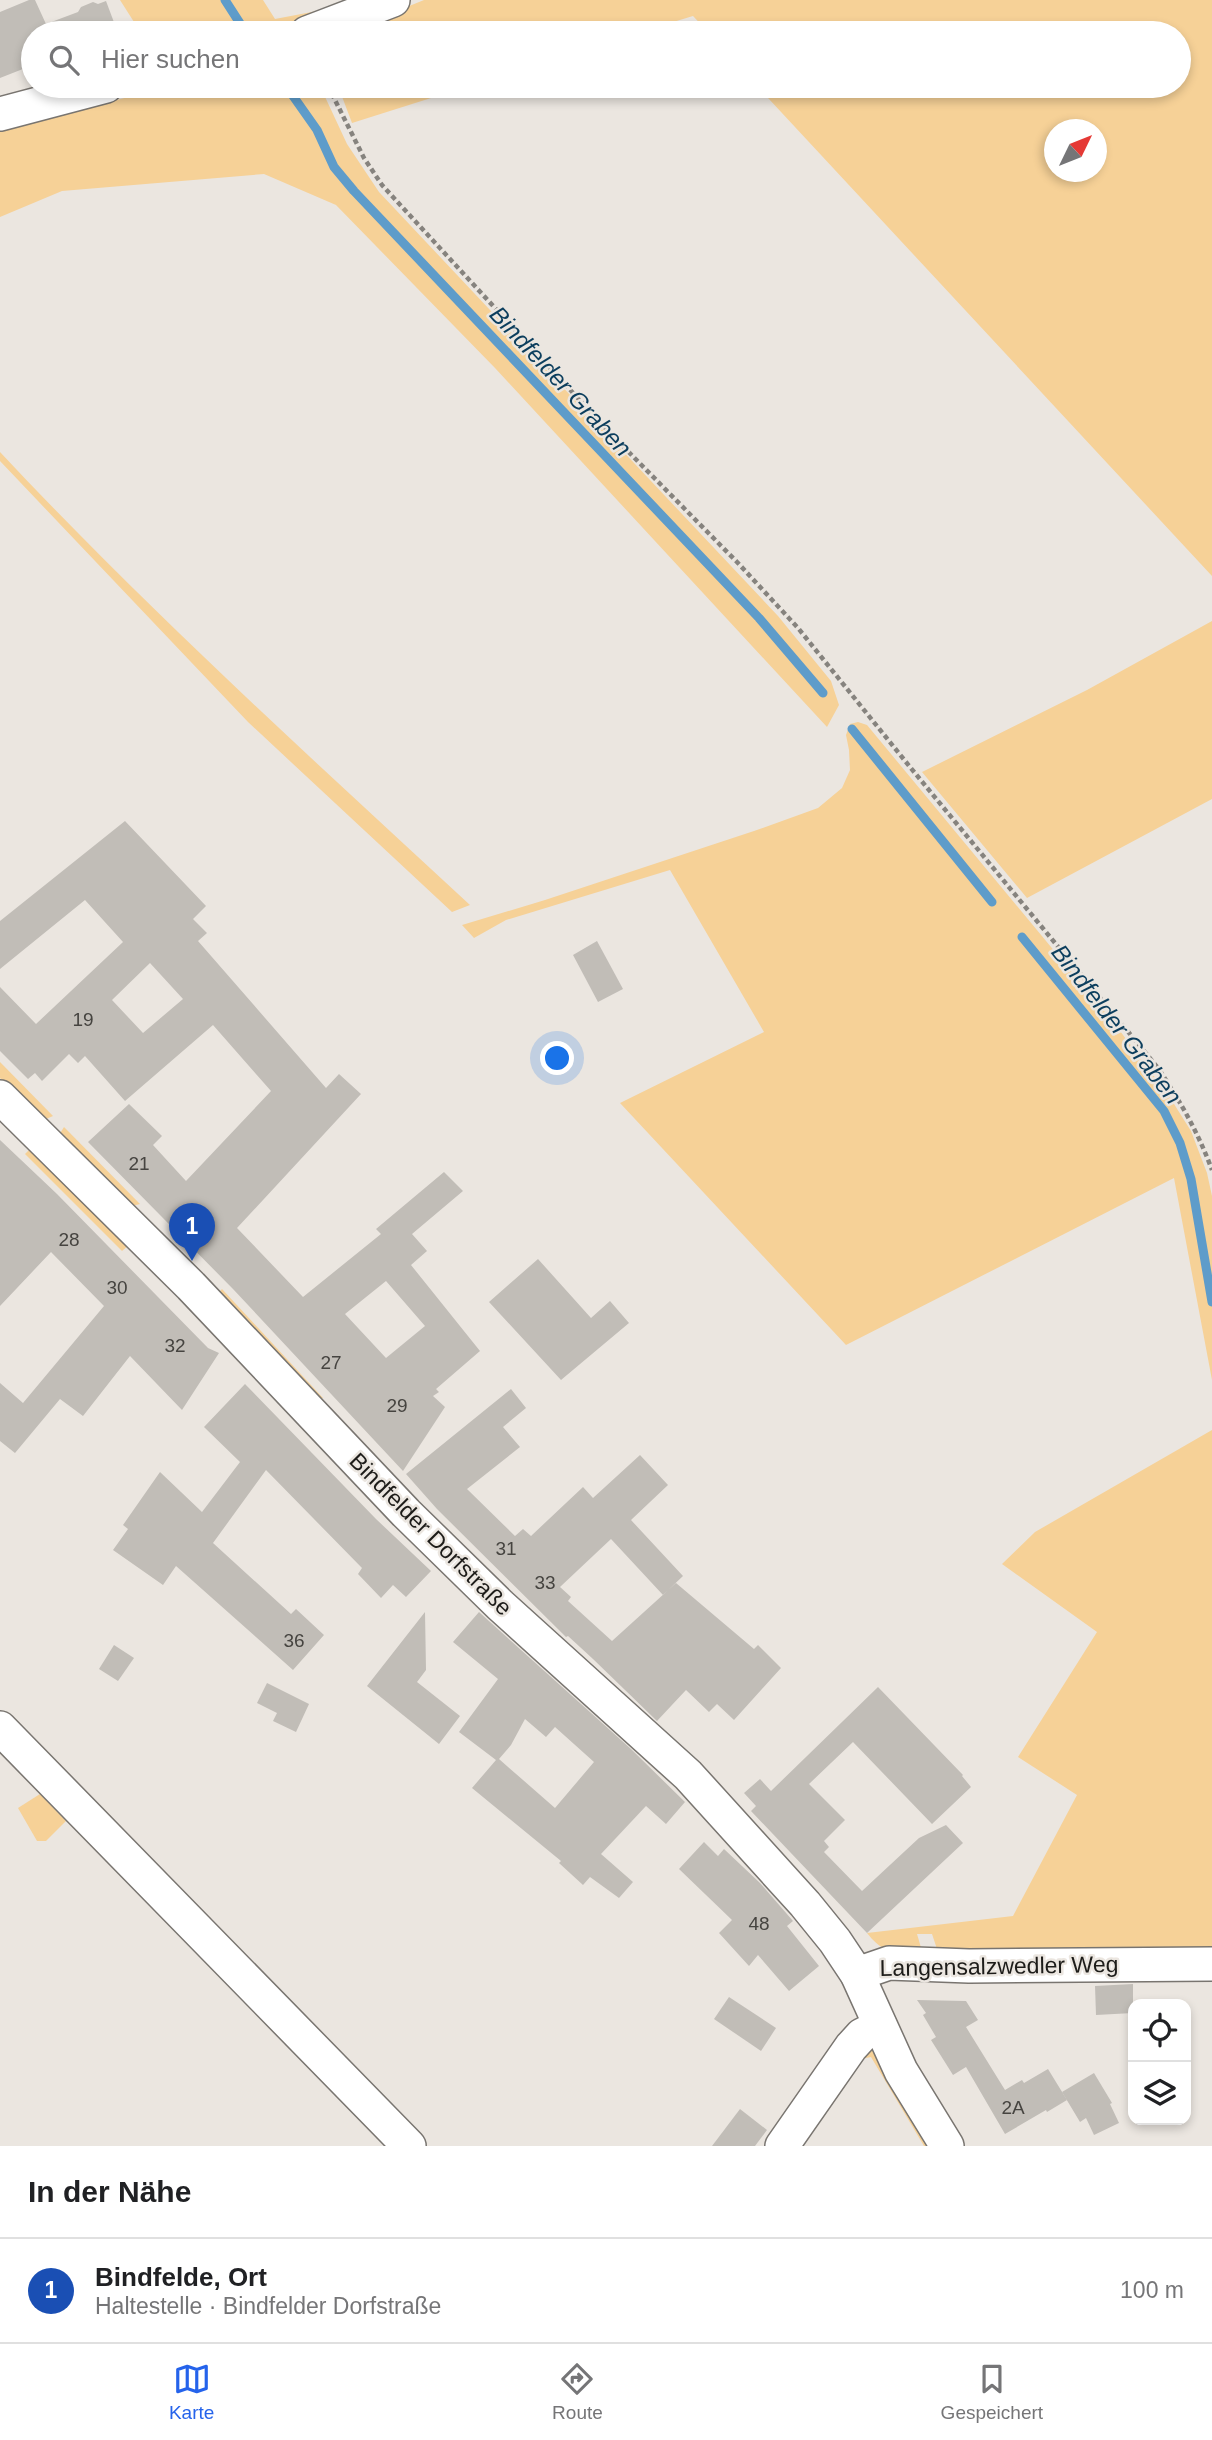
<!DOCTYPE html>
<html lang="de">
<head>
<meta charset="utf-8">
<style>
	body { margin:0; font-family:Helvetica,sans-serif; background:#f2f2f2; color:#202124 }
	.controls { position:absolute; right:21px; bottom:21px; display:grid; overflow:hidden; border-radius:14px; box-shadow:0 4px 10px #0003 }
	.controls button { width:63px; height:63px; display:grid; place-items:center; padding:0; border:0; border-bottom:2px solid #e0e0e0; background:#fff; color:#202124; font:35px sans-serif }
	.compass { position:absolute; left:1044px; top:119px; width:63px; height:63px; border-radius:50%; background:#fff; box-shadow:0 4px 10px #0003; rotate:47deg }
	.you { position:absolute; left:558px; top:1059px; width:24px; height:24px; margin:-18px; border:5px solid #fff; border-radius:50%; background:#1a73e8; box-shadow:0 0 0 10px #1a73e833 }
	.badge { display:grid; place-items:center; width:46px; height:46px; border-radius:50%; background:#2563eb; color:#fff; font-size:23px; font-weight:700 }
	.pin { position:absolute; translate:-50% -58px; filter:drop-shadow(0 2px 4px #0008) }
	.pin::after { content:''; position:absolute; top:37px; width:24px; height:21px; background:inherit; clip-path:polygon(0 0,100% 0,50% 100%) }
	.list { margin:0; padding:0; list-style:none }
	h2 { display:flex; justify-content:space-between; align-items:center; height:91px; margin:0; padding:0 28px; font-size:30px }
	h2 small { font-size:23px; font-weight:400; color:#757577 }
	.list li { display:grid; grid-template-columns:46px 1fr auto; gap:21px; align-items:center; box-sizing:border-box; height:105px; padding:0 28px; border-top:2px solid #e0e0e0 }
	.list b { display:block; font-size:26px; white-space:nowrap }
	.list p { margin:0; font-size:23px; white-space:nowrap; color:#757577 }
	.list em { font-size:23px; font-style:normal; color:#757577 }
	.icon { flex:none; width:38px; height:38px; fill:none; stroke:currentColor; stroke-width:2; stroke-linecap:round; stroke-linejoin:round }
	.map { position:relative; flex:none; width:1212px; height:2146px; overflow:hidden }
	.search { position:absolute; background:#fff; box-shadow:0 4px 10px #0003; left:21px; right:21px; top:21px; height:77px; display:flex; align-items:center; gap:18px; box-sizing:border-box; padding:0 24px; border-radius:38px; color:#757577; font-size:26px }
	.sheet { height:196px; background:#fff }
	nav { display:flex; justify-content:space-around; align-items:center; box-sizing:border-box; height:98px; border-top:2px solid #e0e0e0; background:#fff; font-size:19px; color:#757577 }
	nav a { display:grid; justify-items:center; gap:4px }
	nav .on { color:#2563eb }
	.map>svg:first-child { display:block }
	.green { fill:#f6d197; fill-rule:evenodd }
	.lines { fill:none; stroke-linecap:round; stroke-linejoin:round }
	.stream { stroke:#5e9cca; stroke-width:9 }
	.building { fill:#c1bdb7; fill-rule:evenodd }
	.minor-casing { stroke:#797570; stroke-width:36 }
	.path { stroke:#86837e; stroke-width:4.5; stroke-dasharray:5 3.5; stroke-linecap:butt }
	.minor { stroke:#fff; stroke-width:33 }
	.labels { text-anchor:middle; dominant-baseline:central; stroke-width:5; stroke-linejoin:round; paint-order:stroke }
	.number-label { font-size:19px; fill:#464440 }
	.street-label { font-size:23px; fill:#1d1c19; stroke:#ebe6e0 }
	.water-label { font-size:24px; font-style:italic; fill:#0c3e5d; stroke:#ebe6e0 }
</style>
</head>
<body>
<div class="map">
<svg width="1212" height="2146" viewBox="0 0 1212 2146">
	<rect width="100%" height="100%" fill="#ebe6e0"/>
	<!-- green -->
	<g class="green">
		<path d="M 120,0 L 263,0 L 275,19 L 338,7 L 257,33 L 141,33 Z"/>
		<path d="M 424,0 L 1212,0 L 1212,576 L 757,86 L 1179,86 L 1179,33 L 709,33 L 693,16 L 637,33 L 343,33 ZM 1054,130 L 1096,130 L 1096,172 L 1054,172 Z"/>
		<path d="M 171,86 L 320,86 L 347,144 L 379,192 L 778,616 L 831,681 L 839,705 L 827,727 L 495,368 L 336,205 L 264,174 L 62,191 L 0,217 L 0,130 Z"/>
		<path d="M 338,86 L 469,86 L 352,123 Z"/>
		<path d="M 0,452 C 149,611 310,757 470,905 L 452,912 L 248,722 L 0,461 Z"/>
		<path d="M 1212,621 L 1212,799 L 1027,898 L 922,772 L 1087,690 Z"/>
		<path d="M 858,722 L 867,725 L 1114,1023 L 1169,1096 L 1191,1131 L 1207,1173 L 1212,1196 L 1212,1380 L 1174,1178 L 846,1345 L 620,1103 L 764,1032 L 670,870 L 506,920 L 474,938 L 462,925 L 545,900 L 754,831 L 818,808 L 842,788 L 850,770 L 849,750 L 846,735 L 850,724 Z"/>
		<path d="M 0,1062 L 53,1116 L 44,1120 L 0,1078 Z"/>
		<path d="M 64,1127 L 140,1204 L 132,1206 L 59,1135 Z"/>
		<path d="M 31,1148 L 130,1244 L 122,1251 L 25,1154 Z"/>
		<path d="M 222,1289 L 323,1398 L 315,1399 L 216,1295 Z"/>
		<path d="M 1212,1430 L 1212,1951 L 939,1955 L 932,1934 L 917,1934 L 922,1951 C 894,1950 886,1957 867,1933 L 1013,1916 L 1077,1795 L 1018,1757 L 1097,1632 L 1002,1564 L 1035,1532 Z"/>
		<path d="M 40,1794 L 66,1821 L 46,1841 L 37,1841 L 18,1808 Z"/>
		<path d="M 874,2048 L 936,2146 L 924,2146 L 871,2057 L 861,2059 L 865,2050 Z"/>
	</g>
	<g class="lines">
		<!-- stream -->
		<g class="stream">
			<path d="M 225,0 L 243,28"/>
			<path d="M 286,86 L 317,130 L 334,167 L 354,191 L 759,618 L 823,693"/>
			<path d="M 852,729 L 992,902"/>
			<path d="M 1022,937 L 1164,1111 L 1180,1143 L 1191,1179 L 1212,1302"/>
		</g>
	</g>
	<!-- building -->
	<g class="building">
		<path d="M 29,0 L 35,0 L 46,24 L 78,12 L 81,7 L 93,2 L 98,4 L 106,1 L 118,33 L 33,33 L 33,65 L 0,78 L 0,12 Z"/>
		<path d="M 125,821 L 206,906 L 193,919 L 207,933 L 198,941 L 326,1088 L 339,1074 L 361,1094 L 237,1228 L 303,1297 L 381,1234 L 376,1229 L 444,1172 L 463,1191 L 412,1234 L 427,1251 L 411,1265 L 480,1351 L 436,1389 L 439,1392 L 433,1396 L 445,1407 L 403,1471 L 233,1289 L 88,1142 L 129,1104 L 162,1136 L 153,1145 L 186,1181 L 271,1091 L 213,1025 L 125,1101 L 85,1056 L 78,1063 L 69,1054 L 42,1081 L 35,1073 L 28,1079 L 0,1051 L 0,987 L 36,1024 L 123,942 L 85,900 L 0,969 L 0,921 ZM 150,963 L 183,999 L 143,1033 L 112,1000 ZM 386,1281 L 425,1326 L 386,1358 L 345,1314 Z"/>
		<path d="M 597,941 L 623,989 L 598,1002 L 573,955 Z"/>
		<path d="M 0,1140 L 57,1194 L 208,1348 L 219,1353 L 182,1410 L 130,1356 L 83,1416 L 60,1399 L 15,1453 L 0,1441 L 0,1383 L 23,1403 L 104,1306 L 51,1252 L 0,1306 Z"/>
		<path d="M 538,1259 L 591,1318 L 610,1301 L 629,1323 L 561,1380 L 489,1302 Z"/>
		<path d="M 245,1384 L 376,1519 L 431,1571 L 406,1597 L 393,1585 L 381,1598 L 358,1574 L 362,1568 L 266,1470 L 213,1543 L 291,1614 L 296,1609 L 324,1635 L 293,1670 L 176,1566 L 163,1585 L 113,1550 L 128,1529 L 123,1525 L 160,1472 L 202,1512 L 240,1462 L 204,1427 Z"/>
		<path d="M 511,1389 L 526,1408 L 503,1427 L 520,1447 L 467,1489 L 515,1536 L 523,1529 L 531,1536 L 583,1487 L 593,1498 L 640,1455 L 668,1485 L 631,1520 L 683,1576 L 663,1595 L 611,1539 L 560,1587 L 571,1597 L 568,1601 L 612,1641 L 676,1583 L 754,1649 L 758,1645 L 781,1668 L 734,1720 L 717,1704 L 709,1712 L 686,1690 L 657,1721 L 593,1659 L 568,1636 L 566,1637 L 437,1509 L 406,1474 Z"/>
		<path d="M 425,1612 L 426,1670 L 417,1682 L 460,1716 L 439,1744 L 367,1686 Z"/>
		<path d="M 479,1612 L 631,1749 L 685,1802 L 666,1824 L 646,1806 L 601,1854 L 633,1882 L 619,1898 L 590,1877 L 583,1885 L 559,1863 L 561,1861 L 472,1788 L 496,1760 L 459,1732 L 498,1679 L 453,1642 ZM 525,1719 L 546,1737 L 555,1727 L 594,1762 L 555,1808 L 499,1759 L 511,1745 Z"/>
		<path d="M 114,1645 L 134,1658 L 118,1681 L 99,1669 Z"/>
		<path d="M 267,1683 L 309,1704 L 296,1732 L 273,1721 L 277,1713 L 257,1703 Z"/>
		<path d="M 878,1687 L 963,1775 L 962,1776 L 971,1787 L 932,1824 L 853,1742 L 809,1784 L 845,1820 L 824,1841 L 829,1847 L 824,1852 L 862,1891 L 919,1838 L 946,1825 L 963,1843 L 867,1933 L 751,1811 L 756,1806 L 744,1793 L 760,1779 L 771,1791 Z"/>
		<path d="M 704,1842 L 718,1856 L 724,1849 L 760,1883 L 793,1921 L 787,1926 L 819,1966 L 789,1991 L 758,1955 L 749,1966 L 719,1933 L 732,1920 L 679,1869 Z"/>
		<path d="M 1133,1984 L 1133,2013 L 1096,2015 L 1095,1986 Z"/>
		<path d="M 729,1997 L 776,2028 L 761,2051 L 714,2019 Z"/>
		<path d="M 917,2000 L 966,2001 L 978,2020 L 966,2027 L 1005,2090 L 1022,2080 L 1024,2083 L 1048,2069 L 1067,2100 L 1047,2112 L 1046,2110 L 1005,2134 L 966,2067 L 953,2075 L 931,2040 L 936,2037 L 923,2015 L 926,2013 Z"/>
		<path d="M 1094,2073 L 1112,2103 L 1110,2104 L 1119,2123 L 1094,2135 L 1086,2118 L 1080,2122 L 1062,2092 Z"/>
		<path d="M 740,2109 L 767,2130 L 755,2146 L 712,2146 Z"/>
	</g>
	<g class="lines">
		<defs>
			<g id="minor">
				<path d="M 307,33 L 393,0"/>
				<path d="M 0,114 L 106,86"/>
				<path d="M 0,1097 L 191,1286 L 406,1513 L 500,1605 L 688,1775 L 805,1904 L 835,1941 L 857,1974 L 901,2071 L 947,2146"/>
				<path d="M 0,1728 L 409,2146"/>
				<path d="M 857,1974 L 889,1963 L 969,1966 L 1212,1964"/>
				<path d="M 782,2146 L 851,2047 L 862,2035 L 880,2026"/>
			</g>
		</defs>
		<!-- minor casing -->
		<use href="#minor" class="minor-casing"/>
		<!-- path -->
		<path class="path" d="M 328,86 L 364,158 L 382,185 L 608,431 L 737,562 L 798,628 L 910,767 L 1158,1068 C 1180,1101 1198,1132 1212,1170"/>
		<!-- minor -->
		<use href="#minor" class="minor"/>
	</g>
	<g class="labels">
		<!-- number labels -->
		<g class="number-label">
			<text x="83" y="1019">19</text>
			<text x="139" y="1163">21</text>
			<text x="69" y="1239">28</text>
			<text x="117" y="1287">30</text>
			<text x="175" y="1345">32</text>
			<text x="331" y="1362">27</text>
			<text x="397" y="1405">29</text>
			<text x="506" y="1548">31</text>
			<text x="545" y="1582">33</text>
			<text x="294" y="1640">36</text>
			<text x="759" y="1923">48</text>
			<text x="1013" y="2107">2A</text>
		</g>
		<!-- street labels -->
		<g class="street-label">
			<text transform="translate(431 1534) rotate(45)">Bindfelder Dorfstraße</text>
			<text transform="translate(999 1966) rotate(-1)">Langensalzwedler Weg</text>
		</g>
		<!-- water labels -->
		<g class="water-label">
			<text transform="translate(561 381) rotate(47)">Bindfelder Graben</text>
			<text transform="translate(1117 1024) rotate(52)">Bindfelder Graben</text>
		</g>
	</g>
</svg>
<div class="controls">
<button><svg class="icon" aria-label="locate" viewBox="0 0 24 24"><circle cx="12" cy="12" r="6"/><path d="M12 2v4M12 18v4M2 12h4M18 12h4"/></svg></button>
<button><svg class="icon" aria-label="layers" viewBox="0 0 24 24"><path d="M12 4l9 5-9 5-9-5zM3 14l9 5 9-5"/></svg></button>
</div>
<svg class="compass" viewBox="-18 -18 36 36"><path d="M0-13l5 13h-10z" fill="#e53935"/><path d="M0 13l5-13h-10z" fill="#757577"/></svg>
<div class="you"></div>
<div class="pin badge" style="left:192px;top:1261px;background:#1a4fb4">1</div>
<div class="search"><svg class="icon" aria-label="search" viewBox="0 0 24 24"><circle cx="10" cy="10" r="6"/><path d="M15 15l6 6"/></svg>Hier suchen</div>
</div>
<section class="sheet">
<h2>In der Nähe<small></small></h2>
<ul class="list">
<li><span class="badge" style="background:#1a4fb4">1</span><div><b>Bindfelde, Ort</b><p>Haltestelle · Bindfelder Dorfstraße</p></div><em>100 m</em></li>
</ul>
</section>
<nav>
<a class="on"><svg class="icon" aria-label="map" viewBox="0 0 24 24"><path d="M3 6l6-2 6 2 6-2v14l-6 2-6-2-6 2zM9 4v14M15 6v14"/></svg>Karte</a>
<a><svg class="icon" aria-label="directions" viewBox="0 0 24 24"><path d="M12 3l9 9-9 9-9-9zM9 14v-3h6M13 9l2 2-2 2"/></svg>Route</a>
<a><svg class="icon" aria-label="saved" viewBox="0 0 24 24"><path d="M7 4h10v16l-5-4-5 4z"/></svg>Gespeichert</a>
</nav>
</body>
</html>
